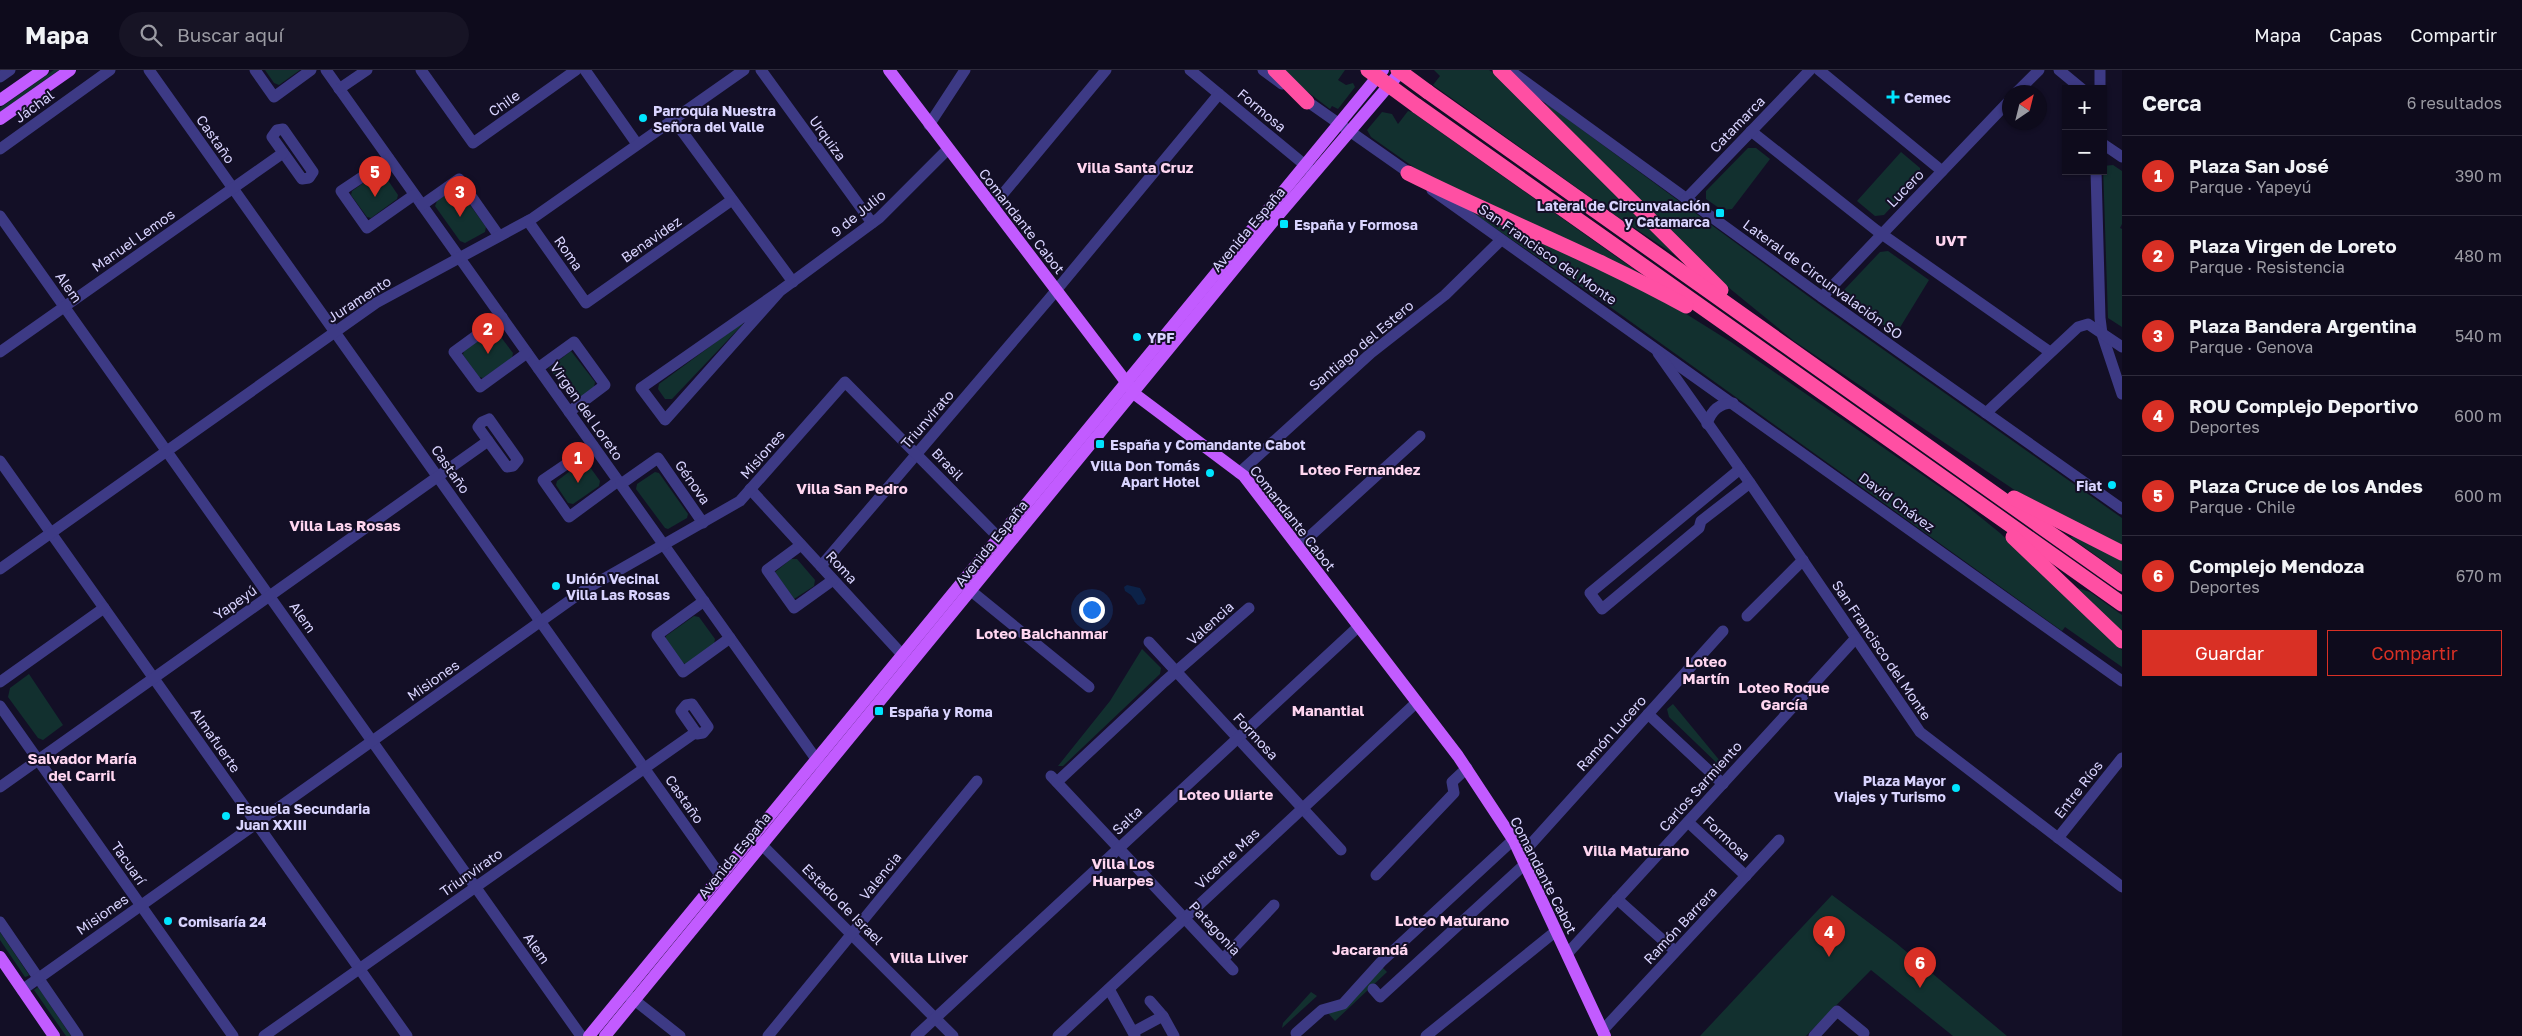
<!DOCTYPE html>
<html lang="es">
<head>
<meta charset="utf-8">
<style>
	body { margin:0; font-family:"Golos Text",sans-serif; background:#171425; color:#f1f3f6 }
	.controls { position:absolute; right:15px; top:15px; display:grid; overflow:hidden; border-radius:0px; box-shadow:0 1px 4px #0004 }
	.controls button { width:45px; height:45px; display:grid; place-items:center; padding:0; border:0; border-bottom:1px solid #2e2b3b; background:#0e0b1c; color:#f1f3f6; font:25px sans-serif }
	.compass { position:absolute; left:2002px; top:15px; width:45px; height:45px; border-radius:50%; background:#0e0b1c; box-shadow:0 1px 4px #0004; rotate:35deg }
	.you { position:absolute; left:1091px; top:539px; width:18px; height:18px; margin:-12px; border:4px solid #fff; border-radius:50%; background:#1a73e8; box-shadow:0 0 0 8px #1a73e833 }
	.badge { display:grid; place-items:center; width:32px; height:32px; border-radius:50%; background:#d93025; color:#fff; font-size:16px; font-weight:700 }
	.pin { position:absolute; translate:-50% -41px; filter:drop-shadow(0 1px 2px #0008) }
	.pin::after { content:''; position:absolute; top:26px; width:18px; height:15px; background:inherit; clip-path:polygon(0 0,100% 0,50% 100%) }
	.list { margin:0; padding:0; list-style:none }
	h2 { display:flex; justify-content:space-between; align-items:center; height:65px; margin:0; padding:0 20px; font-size:21px }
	h2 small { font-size:16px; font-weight:400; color:#9b9ba3 }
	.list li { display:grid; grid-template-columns:32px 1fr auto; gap:15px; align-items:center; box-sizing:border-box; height:80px; padding:0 20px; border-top:1px solid #2e2b3b }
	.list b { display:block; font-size:19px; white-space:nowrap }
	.list p { margin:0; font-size:16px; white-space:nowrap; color:#9b9ba3 }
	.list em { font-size:16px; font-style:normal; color:#9b9ba3 }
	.actions { display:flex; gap:10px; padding:15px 20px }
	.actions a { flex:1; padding:11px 0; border:1px solid #d93025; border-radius:0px; text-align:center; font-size:18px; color:#d93025 }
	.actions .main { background:#d93025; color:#fff }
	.icon { flex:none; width:28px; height:28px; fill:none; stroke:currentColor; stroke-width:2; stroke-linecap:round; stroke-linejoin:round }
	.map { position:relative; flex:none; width:2122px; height:966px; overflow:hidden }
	header { display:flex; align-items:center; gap:30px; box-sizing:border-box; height:70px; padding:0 25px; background:#0e0b1c; border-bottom:1px solid #2e2b3b }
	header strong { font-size:24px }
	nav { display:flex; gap:28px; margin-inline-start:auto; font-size:18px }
	.search { width:350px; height:45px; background:#171425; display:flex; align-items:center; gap:12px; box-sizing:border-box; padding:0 18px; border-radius:28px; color:#9b9ba3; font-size:19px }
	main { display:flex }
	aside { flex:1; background:#0e0b1c }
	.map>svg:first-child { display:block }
	.green { fill:#12302f }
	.water { fill:#0c2248 }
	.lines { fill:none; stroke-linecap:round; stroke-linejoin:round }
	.minor { stroke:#3d3a85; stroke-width:11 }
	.major { stroke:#c25bff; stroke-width:12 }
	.highway { stroke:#ff4fa3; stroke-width:15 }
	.highway-bridge { stroke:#ff4fa3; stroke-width:15 }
	.poi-dot { fill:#00e5ff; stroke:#130f26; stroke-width:2 }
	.labels { text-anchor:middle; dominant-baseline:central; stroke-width:4; stroke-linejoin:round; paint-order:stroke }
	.poi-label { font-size:14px; font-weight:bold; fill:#d9d4ff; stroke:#130f26; text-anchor:start }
	.street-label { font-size:14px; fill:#d9d4ff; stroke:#130f26 }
	.neighbourhood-label { font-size:15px; font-weight:bold; fill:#ffd6f0; stroke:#130f26 }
</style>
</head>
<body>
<header>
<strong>Mapa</strong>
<div class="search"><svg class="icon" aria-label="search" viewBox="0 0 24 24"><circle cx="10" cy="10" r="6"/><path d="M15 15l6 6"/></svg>Buscar aquí</div>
<nav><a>Mapa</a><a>Capas</a><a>Compartir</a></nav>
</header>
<main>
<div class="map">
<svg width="2122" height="966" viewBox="0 0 2122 966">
	<rect width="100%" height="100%" fill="#130f26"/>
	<!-- green -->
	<g class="green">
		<path d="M 54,0 L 59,0 L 0,42 L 0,38 Z"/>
		<path d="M 265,0 L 300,0 L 279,15 L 274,13 Z"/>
		<path d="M 1279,0 L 1345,0 L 1338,10 L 1346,15 L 1353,13 L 1355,17 L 1338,39 L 1332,36 L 1330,39 Z"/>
		<path d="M 1434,0 L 1489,0 L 1494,3 L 1678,187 L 1615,145 L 1433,15 L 1440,6 Z"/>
		<path d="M 1547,34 L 1823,237 L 2122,448 L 2122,476 L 2013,419 L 1794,271 L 1723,213 L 1545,35 Z"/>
		<path d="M 1408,41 L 1412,42 L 1642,205 L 1429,108 L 1371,67 L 1367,60 L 1382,42 L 1392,44 L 1398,54 Z"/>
		<path d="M 1748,78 L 1756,78 L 1770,89 L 1732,139 L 1722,140 L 1706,129 L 1706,121 Z"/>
		<path d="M 1901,82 L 1920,98 L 1920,106 L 1884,145 L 1875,146 L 1857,131 Z"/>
		<path d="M 2113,95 L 2122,101 L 2122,154 L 2120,158 L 2122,159 L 2122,257 L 2108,248 L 2103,96 Z"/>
		<path d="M 379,102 L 383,103 L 398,125 L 397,129 L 371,148 L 367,147 L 351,125 L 352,121 Z"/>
		<path d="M 454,119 L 459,120 L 486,157 L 485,162 L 465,173 L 460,171 L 435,136 L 437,131 Z"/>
		<path d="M 1460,134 L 1610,203 L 1667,232 L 1731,272 L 1963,433 L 2000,463 L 2122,580 L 2122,597 L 2065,557 L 2062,561 L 1606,234 Z"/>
		<path d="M 1888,181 L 1929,210 L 1896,264 L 1845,228 L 1844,220 L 1880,182 Z"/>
		<path d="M 742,253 L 743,254 L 672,329 L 665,329 L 658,319 L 659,314 Z"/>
		<path d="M 492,260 L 497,262 L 513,283 L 512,288 L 483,308 L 479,307 L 463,285 L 464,280 Z"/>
		<path d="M 571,281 L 595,312 L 594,317 L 576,331 L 573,331 L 549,298 Z"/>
		<path d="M 582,392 L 587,393 L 600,411 L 599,416 L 573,434 L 568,433 L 556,415 L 557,411 Z"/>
		<path d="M 655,402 L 659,403 L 688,444 L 687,448 L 668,459 L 665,458 L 636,419 L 637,414 Z"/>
		<path d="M 2077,466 L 2122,487 L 2122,504 L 2070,467 Z"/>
		<path d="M 791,489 L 797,489 L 815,510 L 814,516 L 794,529 L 775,502 Z"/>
		<path d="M 2071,516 L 2090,522 L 2122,545 L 2122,566 Z"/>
		<path d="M 694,546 L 699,547 L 715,569 L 714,574 L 686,594 L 682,593 L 666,571 L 666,566 Z"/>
		<path d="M 1142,579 L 1161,598 L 1160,604 L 1063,696 L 1058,696 L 1110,631 Z"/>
		<path d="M 29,604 L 63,655 L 43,670 L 38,668 L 8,627 L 10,618 Z"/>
		<path d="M 1673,634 L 1725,697 L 1722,698 L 1669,647 L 1667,639 Z"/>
		<path d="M 1832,825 L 1896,873 L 2007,966 L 1953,966 L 1871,900 L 1806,966 L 1700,966 Z"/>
		<path d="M 0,862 L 29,905 L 28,906 L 25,907 L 0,870 Z"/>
		<path d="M 1382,897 L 1387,902 L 1335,951 L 1328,943 Z"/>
		<path d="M 38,917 L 71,966 L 66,966 L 34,920 Z"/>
		<path d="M 1311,922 L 1317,926 L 1282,958 L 1283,953 Z"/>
	</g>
	<!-- water -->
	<path class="water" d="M 1127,515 L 1140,518 L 1146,529 L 1144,534 L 1138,535 L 1131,525 L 1125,521 L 1124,517 Z"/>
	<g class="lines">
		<!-- minor -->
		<g class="minor">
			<path d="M 149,0 L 725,812"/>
			<path d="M 255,0 L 274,27 L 311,0"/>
			<path d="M 326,0 L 821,696"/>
			<path d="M 421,0 L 473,73 L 576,0"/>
			<path d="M 585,0 L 637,74"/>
			<path d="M 761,0 L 872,153"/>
			<path d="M 1190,0 L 1311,100"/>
			<path d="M 1263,0 L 1282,14"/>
			<path d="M 1509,0 L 1822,227 L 2122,439"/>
			<path d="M 1819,0 L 1942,101"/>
			<path d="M 2059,0 L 2082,19"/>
			<path d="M 2100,0 L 2100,19"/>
			<path d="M 0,7 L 10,0"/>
			<path d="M 339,19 L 367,0"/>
			<path d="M 2017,22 L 2039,0"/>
			<path d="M 1301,27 L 1415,107"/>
			<path d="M 673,49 L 793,212"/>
			<path d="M 929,55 L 965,0"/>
			<path d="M 283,59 L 313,102 L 309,108 L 302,109 L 272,67 L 277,60 Z"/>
			<path d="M 1751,61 L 1876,160 L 2050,282"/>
			<path d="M 2103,74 L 2122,87"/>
			<path d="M 0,79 L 110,0"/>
			<path d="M 389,89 L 341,121 L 367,158 L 414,125"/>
			<path d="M 2096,101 L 2100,248 L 2102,264 L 2122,324"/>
			<path d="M 1432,120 L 2122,611"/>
			<path d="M 1686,129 L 1810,0"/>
			<path d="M 422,135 L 459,109 L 499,166"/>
			<path d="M 992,137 L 1106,0"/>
			<path d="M 0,146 L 581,966"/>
			<path d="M 528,151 L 586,233 L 732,130"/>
			<path d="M 780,221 L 665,350 L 641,318 L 780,221 L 879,148 L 948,79"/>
			<path d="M 1822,227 L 2010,30"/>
			<path d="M 502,247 L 454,282 L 480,317 L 527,283"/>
			<path d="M 0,282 L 283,83"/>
			<path d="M 1658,283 L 1750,413 L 1920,662 L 2122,817"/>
			<path d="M 538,298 L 574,272 L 605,315 L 569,342"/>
			<path d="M 1986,343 L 2078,257 L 2088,254 L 2122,277"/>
			<path d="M 489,349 L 518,390 L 513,396 L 507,397 L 478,357 L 482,352 Z"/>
			<path d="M 1707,354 C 1711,341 1719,333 1733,333"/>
			<path d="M 593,376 L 543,410 L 569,447 L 618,411"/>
			<path d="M 0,391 L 407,966"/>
			<path d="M 1740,399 L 1590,523 L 1602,539 L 1699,458 L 1701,451 L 1750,413"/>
			<path d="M 1239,403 L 1371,283 L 1445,225 L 1501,170"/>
			<path d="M 621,414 L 658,388 L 703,453"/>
			<path d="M 750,419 L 908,591"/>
			<path d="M 801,475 L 767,500 L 794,538 L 833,510"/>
			<path d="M 1298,477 L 1420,366"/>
			<path d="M 821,496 L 1049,229 L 1219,24"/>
			<path d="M 0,499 L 376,233 L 533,148 L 744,0"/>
			<path d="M 965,516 L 1089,617"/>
			<path d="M 704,531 L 657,565 L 683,602 L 730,568"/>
			<path d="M 1747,546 L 1803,490"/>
			<path d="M 1149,572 L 1341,780"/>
			<path d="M 0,612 L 104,538"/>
			<path d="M 692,634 L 708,657 L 703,663 L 697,664 L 681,641 L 686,635 Z"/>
			<path d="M 0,636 L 233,966"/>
			<path d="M 1648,644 L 1723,714"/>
			<path d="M 1051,706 L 1233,900"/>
			<path d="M 1057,712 L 1164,612 L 1249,538"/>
			<path d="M 0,717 L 488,371"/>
			<path d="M 1688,752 L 1746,806"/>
			<path d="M 2058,768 L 2122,688"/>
			<path d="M 756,769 L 953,966"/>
			<path d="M 1521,785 L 1723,561"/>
			<path d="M 1376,805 L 1454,723 L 1452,712 L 1467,698"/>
			<path d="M 1617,829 L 1675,881"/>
			<path d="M 0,852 L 78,966"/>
			<path d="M 1567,884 L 1855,569"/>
			<path d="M 1224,888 L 1274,835"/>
			<path d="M 1109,919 L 1135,966"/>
			<path d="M 1373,919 L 1380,927 L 1525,794"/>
			<path d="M 22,920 L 586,519 L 740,431 L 845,312 L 1005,474"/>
			<path d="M 628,925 L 680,966"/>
			<path d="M 1150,931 L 1163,946 L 1174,966"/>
			<path d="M 1602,961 L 1779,770"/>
			<path d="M 1133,962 L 1163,946"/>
			<path d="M 1296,963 L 1322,940 L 1343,934 L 1381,892 L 1513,770"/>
			<path d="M 264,966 L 696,662"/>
			<path d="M 768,966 L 977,711"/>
			<path d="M 916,966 L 1359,556"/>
			<path d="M 1058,966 L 1417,632"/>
			<path d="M 1426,966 L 1556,861"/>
			<path d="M 1814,966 L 1837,941 L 1864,963"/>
		</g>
		<!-- major -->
		<g class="major">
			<path d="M 889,0 L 1136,325 L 1244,406 L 1458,686 L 1514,771 L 1605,966"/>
			<path d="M 0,30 L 43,0"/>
			<path d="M 0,49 L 70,0"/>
			<path d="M 0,887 L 54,966"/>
			<path d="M 589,966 L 1383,0"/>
			<path d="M 605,966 L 1276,148 L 1402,0"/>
		</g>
		<!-- highway -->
		<g class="highway">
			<path d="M 1275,0 L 1307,32"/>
			<path d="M 1500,0 L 1721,220"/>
			<path d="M 1428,22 L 2122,514"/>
			<path d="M 1417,36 L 2122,534"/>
			<path d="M 1408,103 C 1500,149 1596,186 1686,236"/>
			<path d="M 2014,428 L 2122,483"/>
			<path d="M 2013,467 L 2122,571"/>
		</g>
		<!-- highway-bridge -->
		<g class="highway-bridge">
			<path d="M 1368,0 L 1417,36"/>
			<path d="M 1398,0 L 1428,22"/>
		</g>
	</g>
	<!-- markers -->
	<g class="poi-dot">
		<path d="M1890.5 19.5h5v5h5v5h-5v5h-5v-5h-5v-5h5z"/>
		<circle cx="643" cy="48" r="5"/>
		<rect x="1715" y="138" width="10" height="10" rx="2.5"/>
		<rect x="1279" y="149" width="10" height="10" rx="2.5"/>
		<circle cx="1137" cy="267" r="5"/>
		<rect x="1095" y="369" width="10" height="10" rx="2.5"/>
		<circle cx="1210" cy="403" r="5"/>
		<circle cx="2112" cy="415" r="5"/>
		<circle cx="556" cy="516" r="5"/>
		<rect x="874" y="636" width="10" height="10" rx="2.5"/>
		<circle cx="1956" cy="718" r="5"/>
		<circle cx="226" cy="746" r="5"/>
		<circle cx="168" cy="851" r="5"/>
	</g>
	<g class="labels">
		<!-- poi labels -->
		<g class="poi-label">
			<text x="1904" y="27">Cemec</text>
			<text x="653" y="40">Parroquia Nuestra<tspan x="653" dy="16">Señora del Valle</tspan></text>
			<text x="1710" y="135" text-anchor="end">Lateral de Circunvalación<tspan x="1710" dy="16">y Catamarca</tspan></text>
			<text x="1294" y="154">España y Formosa</text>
			<text x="1147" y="267">YPF</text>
			<text x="1110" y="374">España y Comandante Cabot</text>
			<text x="1200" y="395" text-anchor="end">Villa Don Tomás<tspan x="1200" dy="16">Apart Hotel</tspan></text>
			<text x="2102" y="415" text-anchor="end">Fiat</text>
			<text x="566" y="508">Unión Vecinal<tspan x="566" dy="16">Villa Las Rosas</tspan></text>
			<text x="889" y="641">España y Roma</text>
			<text x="1946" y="710" text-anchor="end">Plaza Mayor<tspan x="1946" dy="16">Viajes y Turismo</tspan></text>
			<text x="236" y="738">Escuela Secundaria<tspan x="236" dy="16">Juan XXIII</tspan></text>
			<text x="178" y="851">Comisaría 24</text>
		</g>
		<!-- street labels -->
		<g class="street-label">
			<text transform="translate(504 33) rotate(-35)">Chile</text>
			<text transform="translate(34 36) rotate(-36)">Jáchal</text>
			<text transform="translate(1262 40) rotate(40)">Formosa</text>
			<text transform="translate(1737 54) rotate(-46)">Catamarca</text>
			<text transform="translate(828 68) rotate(54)">Urquiza</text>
			<text transform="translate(216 69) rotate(55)">Castaño</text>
			<text transform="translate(1905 118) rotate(-46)">Lucero</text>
			<text transform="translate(858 143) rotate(-39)">9 de Julio</text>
			<text transform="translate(1022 151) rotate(52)">Comandante Cabot</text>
			<text transform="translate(1248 159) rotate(-50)">Avenida España</text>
			<text transform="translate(651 169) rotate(-35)">Benavidez</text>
			<text transform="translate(133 170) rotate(-35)">Manuel Lemos</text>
			<text transform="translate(569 183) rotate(55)">Roma</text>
			<text transform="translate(1548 184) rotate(35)">San Francisco del Monte</text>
			<text transform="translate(1823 209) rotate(36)">Lateral de Circunvalación SO</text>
			<text transform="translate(69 217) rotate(55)">Alem</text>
			<text transform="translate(359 229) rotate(-33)">Juramento</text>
			<text transform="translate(1361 275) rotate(-40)">Santiago del Estero</text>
			<text transform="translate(587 341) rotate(55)">Virgen del Loreto</text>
			<text transform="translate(927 349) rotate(-49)">Triunvirato</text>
			<text transform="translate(762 384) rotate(-49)">Misiones</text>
			<text transform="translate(948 394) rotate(46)">Brasil</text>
			<text transform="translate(451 399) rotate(55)">Castaño</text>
			<text transform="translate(693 412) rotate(55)">Génova</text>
			<text transform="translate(1897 432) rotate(36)">David Chávez</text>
			<text transform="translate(1293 448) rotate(52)">Comandante Cabot</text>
			<text transform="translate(991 473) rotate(-51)">Avenida España</text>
			<text transform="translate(842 497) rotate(47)">Roma</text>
			<text transform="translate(235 532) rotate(-35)">Yapeyú</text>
			<text transform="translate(303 547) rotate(55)">Alem</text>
			<text transform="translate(1210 553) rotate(-42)">Valencia</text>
			<text transform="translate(1882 580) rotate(56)">San Francisco del Monte</text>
			<text transform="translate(433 610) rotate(-35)">Misiones</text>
			<text transform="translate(1611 663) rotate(-48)">Ramón Lucero</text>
			<text transform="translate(1256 666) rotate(47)">Formosa</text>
			<text transform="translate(216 670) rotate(55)">Almafuerte</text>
			<text transform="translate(1700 716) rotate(-48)">Carlos Sarmiento</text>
			<text transform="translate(2078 719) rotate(-52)">Entre Ríos</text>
			<text transform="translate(685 729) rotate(55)">Castaño</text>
			<text transform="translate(1127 750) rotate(-43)">Salta</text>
			<text transform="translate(1727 768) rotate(43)">Formosa</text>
			<text transform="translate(734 785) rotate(-51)">Avenida España</text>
			<text transform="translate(1227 788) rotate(-43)">Vicente Mas</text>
			<text transform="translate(129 793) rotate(55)">Tacuarí</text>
			<text transform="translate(471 802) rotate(-35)">Triunvirato</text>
			<text transform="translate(1544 805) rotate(63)">Comandante Cabot</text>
			<text transform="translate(880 806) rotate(-51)">Valencia</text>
			<text transform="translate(843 834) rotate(45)">Estado de Israel</text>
			<text transform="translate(102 844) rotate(-35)">Misiones</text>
			<text transform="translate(1680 855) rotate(-47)">Ramón Barrera</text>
			<text transform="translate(1215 858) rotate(47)">Patagonia</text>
			<text transform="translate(537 878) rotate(55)">Alem</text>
		</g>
		<!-- neighbourhood labels -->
		<g class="neighbourhood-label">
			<text x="1135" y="97">Villa Santa Cruz</text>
			<text x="1951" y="170">UVT</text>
			<text x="1360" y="399">Loteo Fernandez</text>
			<text x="852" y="418">Villa San Pedro</text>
			<text x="345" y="455">Villa Las Rosas</text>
			<text x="1042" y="563">Loteo Balchanmar</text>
			<text x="1706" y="591">Loteo<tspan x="1706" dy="17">Martín</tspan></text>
			<text x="1784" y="617">Loteo Roque<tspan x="1784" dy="17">García</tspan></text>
			<text x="1328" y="640">Manantial</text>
			<text x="82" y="688">Salvador María<tspan x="82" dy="17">del Carril</tspan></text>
			<text x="1226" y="724">Loteo Uliarte</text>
			<text x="1636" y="780">Villa Maturano</text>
			<text x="1123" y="793">Villa Los<tspan x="1123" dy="17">Huarpes</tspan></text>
			<text x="1452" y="850">Loteo Maturano</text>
			<text x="1370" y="879">Jacarandá</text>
			<text x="929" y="887">Villa Lliver</text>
		</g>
	</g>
</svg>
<div class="controls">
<button>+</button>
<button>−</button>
</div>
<svg class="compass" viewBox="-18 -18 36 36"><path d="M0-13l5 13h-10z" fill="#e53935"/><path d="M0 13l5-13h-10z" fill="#9b9ba3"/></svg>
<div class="you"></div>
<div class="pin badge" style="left:578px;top:413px">1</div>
<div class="pin badge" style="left:488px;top:284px">2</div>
<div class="pin badge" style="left:460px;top:147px">3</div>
<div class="pin badge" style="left:1829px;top:887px">4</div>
<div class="pin badge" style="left:375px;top:127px">5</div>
<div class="pin badge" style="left:1920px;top:918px">6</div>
</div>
<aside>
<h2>Cerca<small>6 resultados</small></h2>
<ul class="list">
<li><span class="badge">1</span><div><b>Plaza San José</b><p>Parque · Yapeyú</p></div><em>390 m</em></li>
<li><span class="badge">2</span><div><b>Plaza Virgen de Loreto</b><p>Parque · Resistencia</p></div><em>480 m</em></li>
<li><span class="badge">3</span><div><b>Plaza Bandera Argentina</b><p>Parque · Genova</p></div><em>540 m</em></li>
<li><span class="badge">4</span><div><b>ROU Complejo Deportivo</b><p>Deportes</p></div><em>600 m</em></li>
<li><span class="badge">5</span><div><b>Plaza Cruce de los Andes</b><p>Parque · Chile</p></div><em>600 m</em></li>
<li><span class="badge">6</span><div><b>Complejo Mendoza</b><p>Deportes</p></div><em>670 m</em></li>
</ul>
<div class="actions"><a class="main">Guardar</a><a>Compartir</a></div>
</aside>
</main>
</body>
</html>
